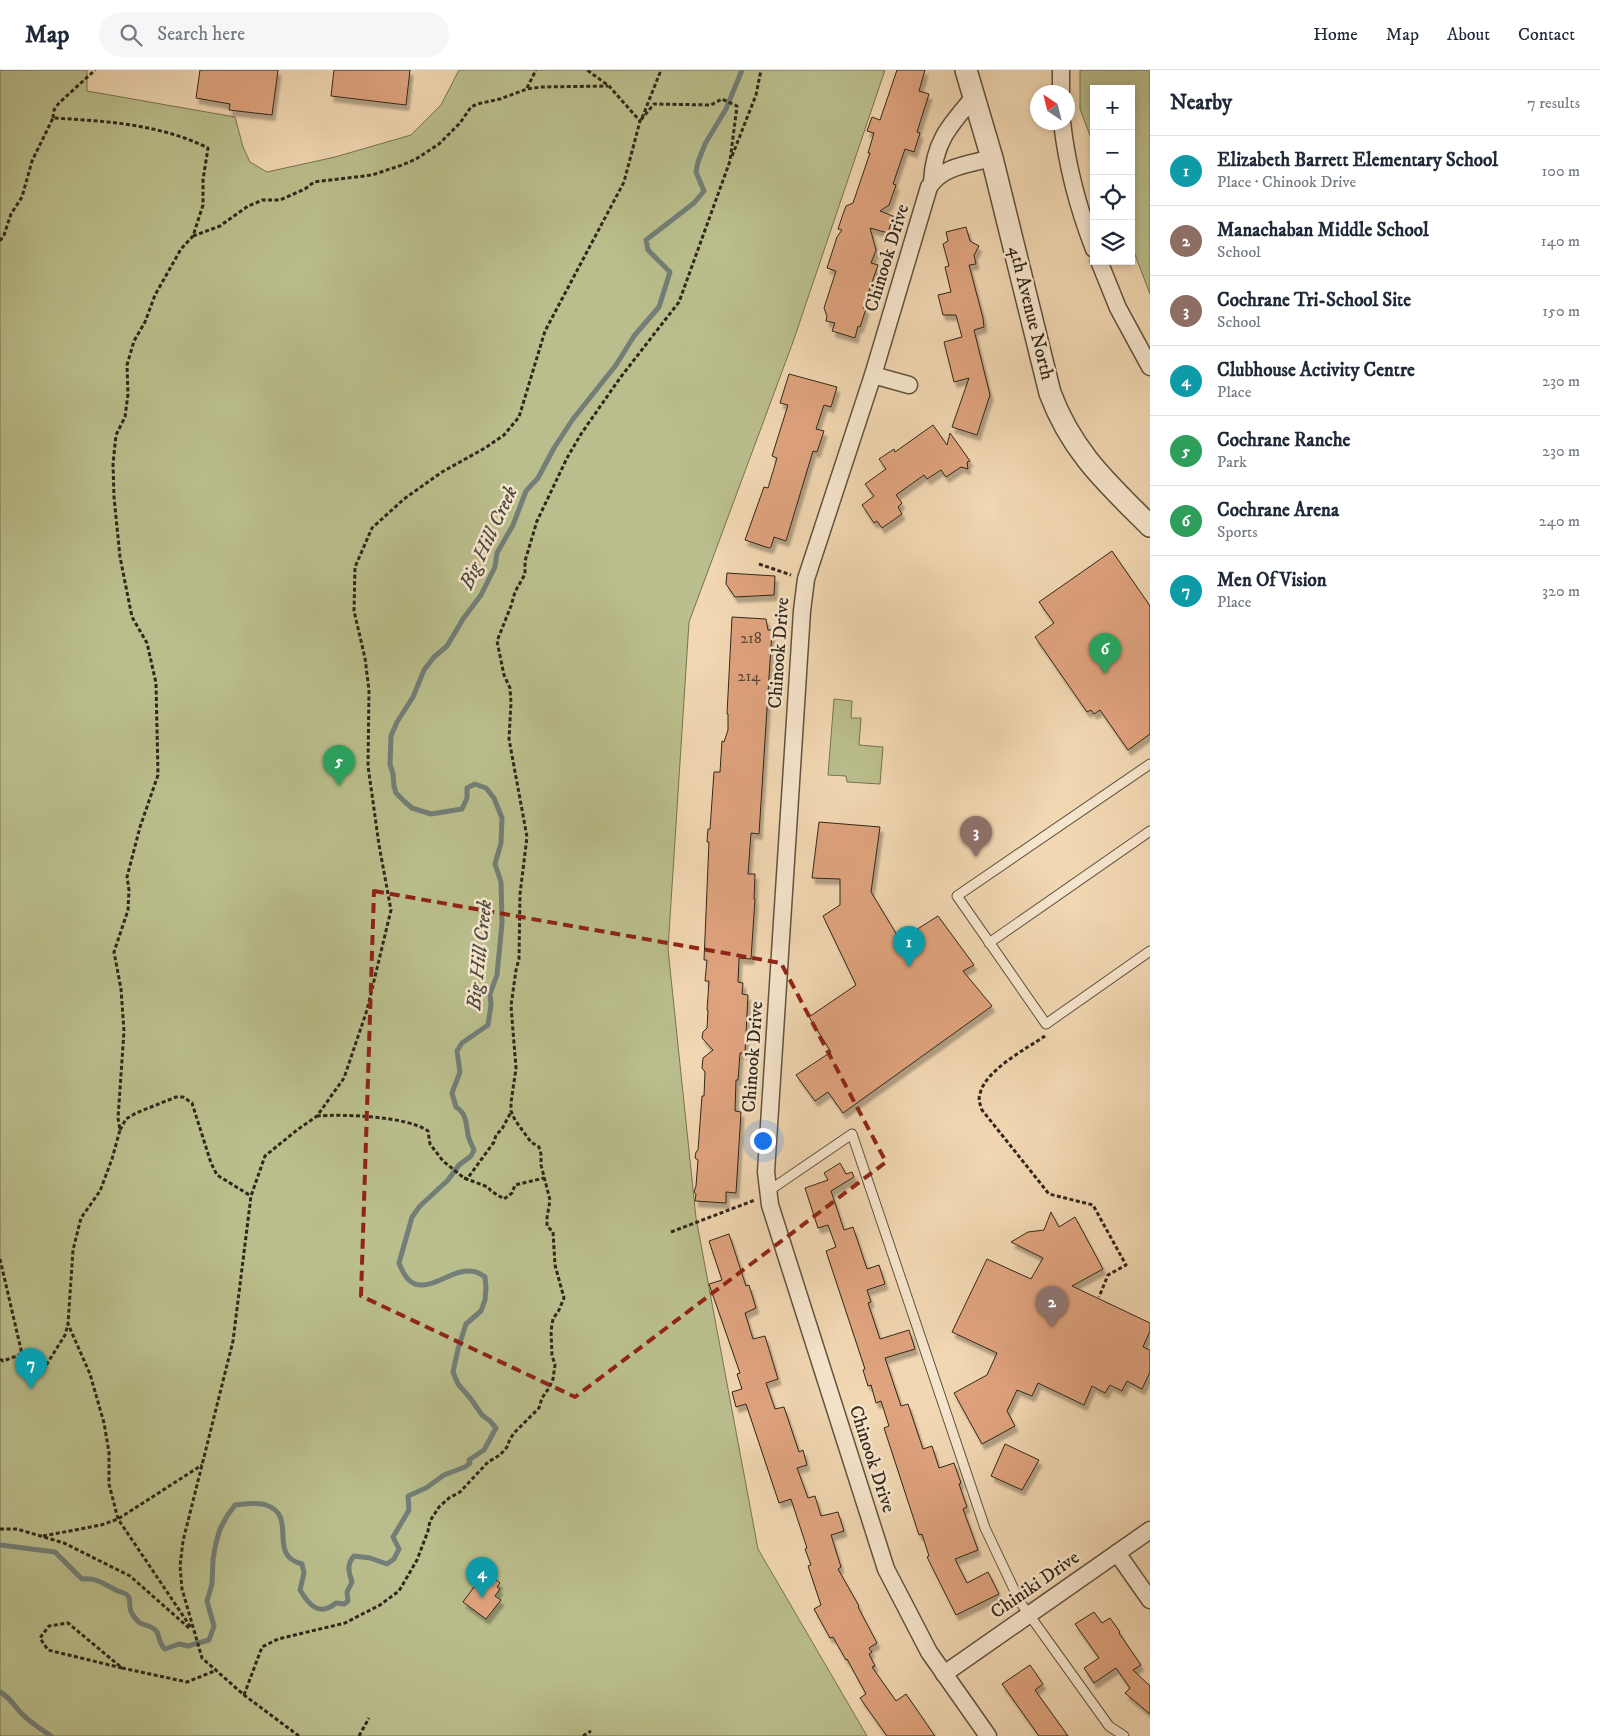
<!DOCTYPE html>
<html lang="en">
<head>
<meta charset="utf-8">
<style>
	body { margin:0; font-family:"IM FELL DW Pica",serif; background:#f6f6f7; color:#1f2937 }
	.controls { position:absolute; right:15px; top:15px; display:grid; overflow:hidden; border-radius:0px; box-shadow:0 2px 8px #0003 }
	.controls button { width:45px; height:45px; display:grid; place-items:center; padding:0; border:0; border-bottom:1px solid #e0e1e3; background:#fff; color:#1f2937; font:25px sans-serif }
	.compass { position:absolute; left:1030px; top:15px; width:45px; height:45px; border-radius:50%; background:#fff; box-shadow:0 2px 8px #0003; rotate:325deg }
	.you { position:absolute; left:762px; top:1070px; width:18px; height:18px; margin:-12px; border:4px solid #fff; border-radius:50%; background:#1a73e8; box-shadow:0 0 0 8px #1a73e833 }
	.badge { display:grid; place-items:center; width:32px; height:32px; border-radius:50%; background:#111827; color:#fff; font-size:16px; font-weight:700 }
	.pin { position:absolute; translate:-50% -41px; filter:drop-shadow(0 1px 2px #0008) }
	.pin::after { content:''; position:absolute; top:26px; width:18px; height:15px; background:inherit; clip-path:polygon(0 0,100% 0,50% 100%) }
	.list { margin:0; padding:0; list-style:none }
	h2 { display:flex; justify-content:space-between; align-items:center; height:65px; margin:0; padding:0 20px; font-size:21px }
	h2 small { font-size:16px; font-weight:400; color:#747a83 }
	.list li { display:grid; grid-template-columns:32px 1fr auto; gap:15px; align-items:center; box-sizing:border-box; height:70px; padding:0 20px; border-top:1px solid #e0e1e3 }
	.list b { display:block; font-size:19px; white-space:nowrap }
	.list p { margin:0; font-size:16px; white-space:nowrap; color:#747a83 }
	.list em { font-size:16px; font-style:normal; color:#747a83 }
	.icon { flex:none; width:28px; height:28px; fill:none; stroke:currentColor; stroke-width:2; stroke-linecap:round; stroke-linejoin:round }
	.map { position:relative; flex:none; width:1150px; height:1666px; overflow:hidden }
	header { display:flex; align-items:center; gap:30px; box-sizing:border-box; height:70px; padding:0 25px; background:#fff; border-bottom:1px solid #e0e1e3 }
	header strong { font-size:24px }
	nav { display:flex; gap:28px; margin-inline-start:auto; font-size:18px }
	.search { width:350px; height:45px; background:#f6f6f7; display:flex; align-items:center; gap:12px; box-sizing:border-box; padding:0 18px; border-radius:28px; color:#747a83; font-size:19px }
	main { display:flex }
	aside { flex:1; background:#fff }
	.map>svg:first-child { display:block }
	.green { fill:#babe8c; stroke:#767252 }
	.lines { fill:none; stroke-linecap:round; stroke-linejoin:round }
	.stream { stroke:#727e77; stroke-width:5 }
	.building { fill:#dfa37e; stroke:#312719; filter:url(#shadow) }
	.service-casing { stroke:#61533f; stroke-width:11 }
	.minor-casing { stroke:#61533f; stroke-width:19 }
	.tertiary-casing { stroke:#61533f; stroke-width:24 }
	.path { stroke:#312719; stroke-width:3; stroke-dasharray:4 2.5; stroke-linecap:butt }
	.service { stroke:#f6e5cd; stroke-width:9 }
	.minor { stroke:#f6e5cd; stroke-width:16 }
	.tertiary { stroke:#f6e5cd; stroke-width:21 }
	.marked { fill:none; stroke:#8f2418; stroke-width:4; stroke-dasharray:10 6; stroke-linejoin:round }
	.labels { text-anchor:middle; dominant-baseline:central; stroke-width:5; stroke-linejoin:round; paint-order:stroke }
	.number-label { font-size:16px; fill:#5c4632 }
	.street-label { font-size:19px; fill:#312719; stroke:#f6e5cd }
	.water-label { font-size:20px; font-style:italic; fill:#4c4b40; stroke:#f6e5cd }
</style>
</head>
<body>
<header>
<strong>Map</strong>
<div class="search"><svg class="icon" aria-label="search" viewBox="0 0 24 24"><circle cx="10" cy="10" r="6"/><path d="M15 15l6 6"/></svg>Search here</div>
<nav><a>Home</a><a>Map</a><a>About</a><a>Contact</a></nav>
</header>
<main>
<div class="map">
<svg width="1150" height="1666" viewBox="0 0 1150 1666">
	<defs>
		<filter id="shadow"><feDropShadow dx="3" dy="5.5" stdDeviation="1" flood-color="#0004"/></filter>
	</defs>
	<rect width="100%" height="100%" fill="#f1d7b2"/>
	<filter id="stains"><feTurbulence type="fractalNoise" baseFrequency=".004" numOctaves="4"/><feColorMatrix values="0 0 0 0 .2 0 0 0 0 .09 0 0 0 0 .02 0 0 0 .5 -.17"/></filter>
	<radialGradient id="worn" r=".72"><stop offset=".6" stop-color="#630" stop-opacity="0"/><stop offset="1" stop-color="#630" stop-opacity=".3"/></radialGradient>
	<!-- green -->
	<g class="green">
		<path d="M 0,0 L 87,0 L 87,21 L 235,47 L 243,77 L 250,92 L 267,102 L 335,87 L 411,65 L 441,35 L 459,0 L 885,0 L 793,272 L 689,552 L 668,879 L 696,1148 L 758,1479 L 867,1666 L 0,1666 Z"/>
		<path d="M 1080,0 L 1150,0 L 1150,224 L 1131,174 L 1131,19 L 1094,19 L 1094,76 L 1080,39 Z"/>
		<path d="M 834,629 L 852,631 L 851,648 L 861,648 L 859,675 L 883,677 L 880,714 L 847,712 L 846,706 L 828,705 Z"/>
	</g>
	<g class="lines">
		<!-- stream -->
		<g class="stream">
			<path d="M 0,1475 L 55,1482 L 82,1509 C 97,1507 105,1515 118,1521 C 122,1523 125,1522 128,1526 C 131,1530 129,1532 130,1537 C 130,1542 136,1550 140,1553 C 146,1556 152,1555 157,1562 C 160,1568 159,1574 165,1579 L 179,1574 L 188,1576 L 209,1570 L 214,1556 L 207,1531 L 212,1514 L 213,1489 L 216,1473 L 220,1459 L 227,1446 L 235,1435 C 245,1434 257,1432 266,1435 C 299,1446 266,1485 302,1494 L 304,1503 L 300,1520 C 309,1535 319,1547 336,1533 L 344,1534 L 348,1531 L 347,1522 L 352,1512 C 349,1502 346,1495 354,1486 L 370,1488 L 387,1494 L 394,1489 L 399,1479 L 393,1467 L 409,1440 L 408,1426 L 426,1418 L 444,1405 L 465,1397 L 470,1393 L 469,1390 L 484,1380 L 496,1358 L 490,1351 L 482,1345 L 471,1329 L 458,1314 L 453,1302 L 458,1279 L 466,1254 L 481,1241 L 485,1230 L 486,1218 L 485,1207 C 461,1188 437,1221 415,1214 C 407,1211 402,1201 399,1193 L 412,1147 L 420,1136 L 448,1110 L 459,1095 L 471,1086 L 474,1080 C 472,1075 469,1070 468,1065 C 466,1054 467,1044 456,1037 L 452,1023 L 460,1002 L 457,981 L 462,973 L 488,955 L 491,935 L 490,924 L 497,905 L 502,853 L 501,812 L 495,794 L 501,773 L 502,748 L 494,728 L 486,718 L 475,714 L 467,718 L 467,728 L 462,739 L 431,744 L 412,738 L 405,732 L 396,723 L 394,716 L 393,704 L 390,694 L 391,666 L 397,652 L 413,627 L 424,600 L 434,587 L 447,576 L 463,549 L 481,525 L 495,497 L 497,483 L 513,455 L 526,421 L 538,408 L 554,378 L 573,349 L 616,295 L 634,266 L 659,237 L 670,202 L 648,180 L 646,170 L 694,133 L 704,121 L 696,102 L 698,92 L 705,74 L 726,39 L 742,0"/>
			<path d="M 0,1622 C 13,1630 13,1635 22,1644 C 31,1653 41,1659 51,1666"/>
		</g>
	</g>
	<!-- building -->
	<g class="building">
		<path d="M 200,0 L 278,0 L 272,45 L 229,40 L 230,34 L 196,28 Z"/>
		<path d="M 334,0 L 410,0 L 406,35 L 331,26 Z"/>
		<path d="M 897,0 L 925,0 L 919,21 L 929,24 L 917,62 L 920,63 L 914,82 L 905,79 L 893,114 L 896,115 L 889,135 L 880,141 L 893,146 L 888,163 L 870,158 L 876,180 L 871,193 L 878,195 L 863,238 L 866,239 L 860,257 L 858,256 L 855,268 L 832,261 L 835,253 L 826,251 L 827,246 L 824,238 L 836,201 L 827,198 L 837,167 L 842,160 L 838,159 L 842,147 L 846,136 L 853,133 L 870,83 L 868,83 L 874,63 L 867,61 L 872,47 L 880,50 Z"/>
		<path d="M 966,157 L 970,171 L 979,176 L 974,185 L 976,194 L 969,195 L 983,248 L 984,257 L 974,260 L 990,325 L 977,365 L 952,357 L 969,308 L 954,312 L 944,272 L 962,267 L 956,245 L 943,245 L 938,225 L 951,222 L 945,197 L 949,196 L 943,174 L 948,171 L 946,162 Z"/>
		<path d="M 789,304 L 837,317 L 831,337 L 824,335 L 816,359 L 824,361 L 817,382 L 813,381 L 786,471 L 774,467 L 771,477 L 769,478 L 745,470 L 764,417 L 768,418 L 777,388 L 772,386 L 788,335 L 780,333 Z"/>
		<path d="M 933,355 L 947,375 L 950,363 L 970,391 L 967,392 L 968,399 L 961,397 L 946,407 L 941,400 L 927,409 L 924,405 L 896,425 L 902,433 L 898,437 L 902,444 L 882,458 L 877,451 L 874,453 L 862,435 L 874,426 L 865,414 L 886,399 L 879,389 L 894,379 L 895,382 Z"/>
		<path d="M 1112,481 L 1150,536 L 1150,664 L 1128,680 L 1100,640 L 1094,644 L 1091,640 L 1087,642 L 1035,567 L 1054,553 L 1039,532 Z"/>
		<path d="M 727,503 L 775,506 L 774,525 L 735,527 L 726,514 Z"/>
		<path d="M 732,547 L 766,549 L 768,560 L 772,560 L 759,764 L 751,763 L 748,804 L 755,804 L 754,829 L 755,829 L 751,889 L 739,888 L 738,912 L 743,913 L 742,924 L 748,925 L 745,983 L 740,983 L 738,1010 L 736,1010 L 735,1041 L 741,1042 L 736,1123 L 726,1122 L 726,1133 L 695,1131 L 696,1124 L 694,1122 L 696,1116 L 698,1090 L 695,1088 L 696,1082 L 698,1080 L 702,1026 L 704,1026 L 705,1002 L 702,998 L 703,988 L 713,980 L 702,968 L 703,962 L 707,958 L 708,940 L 707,940 L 709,911 L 705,911 L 707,890 L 704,890 L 709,772 L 707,772 L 708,759 L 710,759 L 714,702 L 720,702 L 722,671 L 724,672 L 728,660 L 728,644 L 727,644 Z"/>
		<path d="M 819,752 L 880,757 L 871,822 L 900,870 L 938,846 L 974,895 L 963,901 L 992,936 L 843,1043 L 828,1022 L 815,1031 L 796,1005 L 831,982 L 809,947 L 856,915 L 823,846 L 840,835 L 840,809 L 812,808 Z"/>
		<path d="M 840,1093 L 846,1104 L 852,1102 L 854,1107 L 831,1121 L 844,1160 L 853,1157 L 867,1199 L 879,1195 L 885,1214 L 867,1220 L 871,1232 L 868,1233 L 880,1269 L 909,1260 L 915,1279 L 885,1288 L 901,1336 L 908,1334 L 923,1379 L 932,1376 L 939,1398 L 954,1393 L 961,1413 L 959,1414 L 967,1437 L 963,1439 L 978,1480 L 955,1489 L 967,1513 L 988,1502 L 999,1524 L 956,1545 L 927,1487 L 929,1486 L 922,1464 L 919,1465 L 884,1358 L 889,1356 L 881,1331 L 876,1333 L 871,1315 L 868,1316 L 863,1300 L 865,1299 L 826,1181 L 836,1177 L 828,1155 L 818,1158 L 805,1118 L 828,1110 L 824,1103 Z"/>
		<path d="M 1051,1142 L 1059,1157 L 1075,1147 L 1103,1199 L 1072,1216 L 1150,1253 L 1150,1261 L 1143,1277 L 1150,1280 L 1150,1302 L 1142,1319 L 1127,1311 L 1122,1321 L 1110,1315 L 1105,1323 L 1092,1316 L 1084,1335 L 1038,1313 L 1032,1326 L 1017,1320 L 1007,1341 L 1015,1356 L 982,1374 L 954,1323 L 987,1305 L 997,1283 L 952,1262 L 987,1189 L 1031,1209 L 1043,1188 L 1011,1172 L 1028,1162 L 1044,1160 Z"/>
		<path d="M 729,1164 L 746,1216 L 749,1215 L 756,1238 L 745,1243 L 753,1269 L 765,1266 L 778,1309 L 766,1313 L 775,1339 L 784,1337 L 799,1382 L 803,1380 L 807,1395 L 797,1398 L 808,1428 L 815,1426 L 821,1446 L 838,1442 L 844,1461 L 831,1465 L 841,1497 L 838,1499 L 859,1536 L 858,1537 L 877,1573 L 869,1578 L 872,1582 L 869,1584 L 875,1596 L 872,1597 L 896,1631 L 906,1624 L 935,1666 L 887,1666 L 860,1628 L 866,1624 L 847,1589 L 846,1590 L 833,1567 L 830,1568 L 814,1539 L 821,1535 L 808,1496 L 811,1495 L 805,1479 L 807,1478 L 791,1429 L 779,1433 L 746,1334 L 736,1337 L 732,1322 L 742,1319 L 737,1304 L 740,1303 L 709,1214 L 722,1210 L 709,1171 Z"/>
		<path d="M 1005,1374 L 1039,1390 L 1022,1420 L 991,1406 Z"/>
		<path d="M 485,1502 L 500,1513 L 497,1517 L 500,1519 L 495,1526 L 501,1530 L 486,1549 L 463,1532 Z"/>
		<path d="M 1094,1542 L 1102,1553 L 1110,1548 L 1120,1562 L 1119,1563 L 1141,1595 L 1133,1600 L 1150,1616 L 1150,1644 L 1125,1623 L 1130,1618 L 1116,1598 L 1094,1613 L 1084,1598 L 1099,1588 L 1075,1554 Z"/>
		<path d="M 1030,1595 L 1043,1614 L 1035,1620 L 1068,1666 L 1039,1666 L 1002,1614 Z"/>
	</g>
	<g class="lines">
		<defs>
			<g id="service">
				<path d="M 1150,694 L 957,826 L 1046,954 L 1150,881"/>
				<path d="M 989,873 L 1150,761"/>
				<path d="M 767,1122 L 852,1064 L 985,1458 L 1020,1532 L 1109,1656 L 1124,1666"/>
			</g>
			<g id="minor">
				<path d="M 1061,0 L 1061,22"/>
				<path d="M 1062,52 C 1067,96 1078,138 1094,179"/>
				<path d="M 932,112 C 934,72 949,56 974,27"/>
				<path d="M 1099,191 L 1118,238 L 1150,297"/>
				<path d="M 873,305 L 909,315"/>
				<path d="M 1117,1483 L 1150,1530"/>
				<path d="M 944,1604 L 1150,1460"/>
				<path d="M 988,1666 L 929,1582 L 886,1499 L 770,1135 L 766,1102 L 802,541 L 806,509 L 873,305 L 929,117 C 942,96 970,94 992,88"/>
			</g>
			<path id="tertiary" d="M 966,0 L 992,88 L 1050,323 C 1072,382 1107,413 1150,456"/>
		</defs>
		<!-- service casing -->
		<use href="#service" class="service-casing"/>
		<!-- minor casing -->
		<use href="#minor" class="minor-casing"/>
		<!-- tertiary casing -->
		<use href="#tertiary" class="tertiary-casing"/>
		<!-- path -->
		<g class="path">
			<path d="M 527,18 L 536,0"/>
			<path d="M 53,48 L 54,40 L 59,33 L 95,0"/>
			<path d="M 642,48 L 661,0"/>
			<path d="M 732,86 L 756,25 L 761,0"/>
			<path d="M 193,166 L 220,156 L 248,136 L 258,132 L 262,130 L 280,130 L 305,119 L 314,112 L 372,105 L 402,95 L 416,89 L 439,74 L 460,53 L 471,37 L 477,34 L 500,29 L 527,19 L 541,17 L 608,16"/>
			<path d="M 0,171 L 4,165 L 11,144 L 22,127 L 32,91 L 53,48 C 105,51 160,54 208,78 L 203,110 L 203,135 L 193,166 L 181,179 L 155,225 L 145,252 L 134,271 L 127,295 L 128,324 L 125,347 L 116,365 L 113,394 L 114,427 L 120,487 L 132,547 L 147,573 L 156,613 L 158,705 L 140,757 L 127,807 L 129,820 L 128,840 L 114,882 L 121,919 L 124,961 L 118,1048 L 120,1060 L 112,1089 L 100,1121 L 81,1148 L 73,1180 L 68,1254 L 90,1304 L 104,1353 L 109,1382 L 109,1414 L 118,1449 L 192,1559"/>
			<path d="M 759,494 L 791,505"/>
			<path d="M 1045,966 C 1026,979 985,1000 980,1024 C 978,1030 980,1034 982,1040 L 1049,1124 L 1093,1135 L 1126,1195 L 1108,1205 L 1099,1227"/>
			<path d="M 317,1046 C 344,1044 406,1046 428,1061 L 430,1074 L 443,1091 L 464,1108 L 488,1117 L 491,1121 L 504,1129 L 512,1123 L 515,1115 L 544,1108"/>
			<path d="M 120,1060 L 126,1049 L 136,1043 L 176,1027 L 183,1027 L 192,1033 L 211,1093 L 217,1105 L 251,1126"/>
			<path d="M 464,1108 L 467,1109 L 494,1072 L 496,1065 L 502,1059 L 511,1042"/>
			<path d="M 671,1162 L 755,1130"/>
			<path d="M 0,1189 L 22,1284 L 43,1300 L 65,1265 L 68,1254"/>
			<path d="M 0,1289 L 3,1291 L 22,1284"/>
			<path d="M 0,1459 L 17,1459 L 64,1473 L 130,1506 L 189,1558"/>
			<path d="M 43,1466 L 101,1455 L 118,1449 L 202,1395"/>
			<path d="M 122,1598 L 48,1580 L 40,1568 L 49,1556 L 68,1553 L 122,1598 L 187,1612 L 217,1600"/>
			<path d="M 244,1625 L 262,1577 L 278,1569 L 345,1553 L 380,1535 L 399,1521 L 417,1490 L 428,1461 L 430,1451 L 439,1437 L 449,1428 L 460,1422 L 488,1392 L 500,1385 L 507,1377 L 510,1369 L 514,1363 L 539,1338 L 542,1328 L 549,1318 L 553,1309 L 555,1295 L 552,1285 L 551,1261 L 553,1249 L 559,1240 L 564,1228 L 555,1195 L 553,1162 L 547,1156 L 547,1148 L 550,1130 L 541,1095 L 541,1084 L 539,1077 L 531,1072 L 515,1050 L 511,1041 L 511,1033 L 516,998 L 511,936 L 516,900 L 519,889 L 520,824 L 527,767 L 509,669 L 511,633 L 510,618 L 504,605 L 497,571 L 511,536 L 515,522 L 525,504 L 525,491 L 537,451 L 567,388 L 581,364 L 620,308 L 679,232 L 730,91 L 737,36 L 722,29 L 711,35 L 654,34 L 640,51"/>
			<path d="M 299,1666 L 244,1625 L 202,1588 L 182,1519 L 180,1496 L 183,1471 L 233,1271 L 251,1126 L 265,1086 L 297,1060 L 317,1046 L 344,1008 L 367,940 L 391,840 L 379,775 L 368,696 L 369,620 L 365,588 L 354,541 L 355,497 L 372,458 L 404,429 L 442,402 L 485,378 L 504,365 L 519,347 L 545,261 L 624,112 L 640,51 L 609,16 L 587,0"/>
			<path d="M 359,1666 L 369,1648"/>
			<path d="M 583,1666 L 591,1661"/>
		</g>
		<!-- service -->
		<use href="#service" class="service"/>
		<!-- minor -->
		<use href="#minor" class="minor"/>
		<!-- tertiary -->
		<use href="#tertiary" class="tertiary"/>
	</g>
	<!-- marked area -->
	<path class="marked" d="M 374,821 L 781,893 L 886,1092 L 575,1327 L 361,1226 Z"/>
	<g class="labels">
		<!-- number labels -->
		<g class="number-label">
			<text x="751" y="568">218</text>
			<text x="749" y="606">214</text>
		</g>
		<!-- street labels -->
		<g class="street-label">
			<text transform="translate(887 188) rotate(-73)">Chinook Drive</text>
			<text transform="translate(1031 243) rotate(76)">4th Avenue North</text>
			<text transform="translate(779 583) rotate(-86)">Chinook Drive</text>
			<text transform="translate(753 987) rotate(-86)">Chinook Drive</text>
			<text transform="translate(872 1389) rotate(72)">Chinook Drive</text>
			<text transform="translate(1035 1515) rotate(-35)">Chiniki Drive</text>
		</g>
		<!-- water labels -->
		<g class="water-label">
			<text transform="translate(489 468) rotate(-65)">Big Hill Creek</text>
			<text transform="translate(480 885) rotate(-84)">Big Hill Creek</text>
		</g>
	</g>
	<rect width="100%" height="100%" filter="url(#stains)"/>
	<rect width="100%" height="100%" fill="url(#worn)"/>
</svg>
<div class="controls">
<button>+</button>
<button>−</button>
<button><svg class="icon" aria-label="locate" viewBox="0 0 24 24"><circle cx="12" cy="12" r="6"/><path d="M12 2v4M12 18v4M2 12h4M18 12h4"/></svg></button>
<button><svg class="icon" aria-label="layers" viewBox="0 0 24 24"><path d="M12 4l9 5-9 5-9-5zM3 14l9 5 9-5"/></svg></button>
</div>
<svg class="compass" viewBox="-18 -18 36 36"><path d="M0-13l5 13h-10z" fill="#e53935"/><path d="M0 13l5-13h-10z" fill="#747a83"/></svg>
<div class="you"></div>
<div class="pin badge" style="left:909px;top:897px;background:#0f9aa8">1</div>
<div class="pin badge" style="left:1052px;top:1257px;background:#8d6e63">2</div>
<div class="pin badge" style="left:976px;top:787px;background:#8d6e63">3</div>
<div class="pin badge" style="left:482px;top:1528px;background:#0f9aa8">4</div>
<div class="pin badge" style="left:339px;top:716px;background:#2e9e5b">5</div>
<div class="pin badge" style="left:1105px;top:604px;background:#2e9e5b">6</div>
<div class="pin badge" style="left:31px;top:1319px;background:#0f9aa8">7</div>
</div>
<aside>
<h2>Nearby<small>7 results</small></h2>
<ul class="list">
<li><span class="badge" style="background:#0f9aa8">1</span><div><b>Elizabeth Barrett Elementary School</b><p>Place · Chinook Drive</p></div><em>100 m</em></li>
<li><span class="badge" style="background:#8d6e63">2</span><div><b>Manachaban Middle School</b><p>School</p></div><em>140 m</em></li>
<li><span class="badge" style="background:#8d6e63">3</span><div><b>Cochrane Tri-School Site</b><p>School</p></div><em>150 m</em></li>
<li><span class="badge" style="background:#0f9aa8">4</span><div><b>Clubhouse Activity Centre</b><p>Place</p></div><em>230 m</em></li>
<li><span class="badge" style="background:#2e9e5b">5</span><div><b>Cochrane Ranche</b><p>Park</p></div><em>230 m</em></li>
<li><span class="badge" style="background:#2e9e5b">6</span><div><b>Cochrane Arena</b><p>Sports</p></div><em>240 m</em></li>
<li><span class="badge" style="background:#0f9aa8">7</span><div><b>Men Of Vision</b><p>Place</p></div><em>320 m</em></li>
</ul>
</aside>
</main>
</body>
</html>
